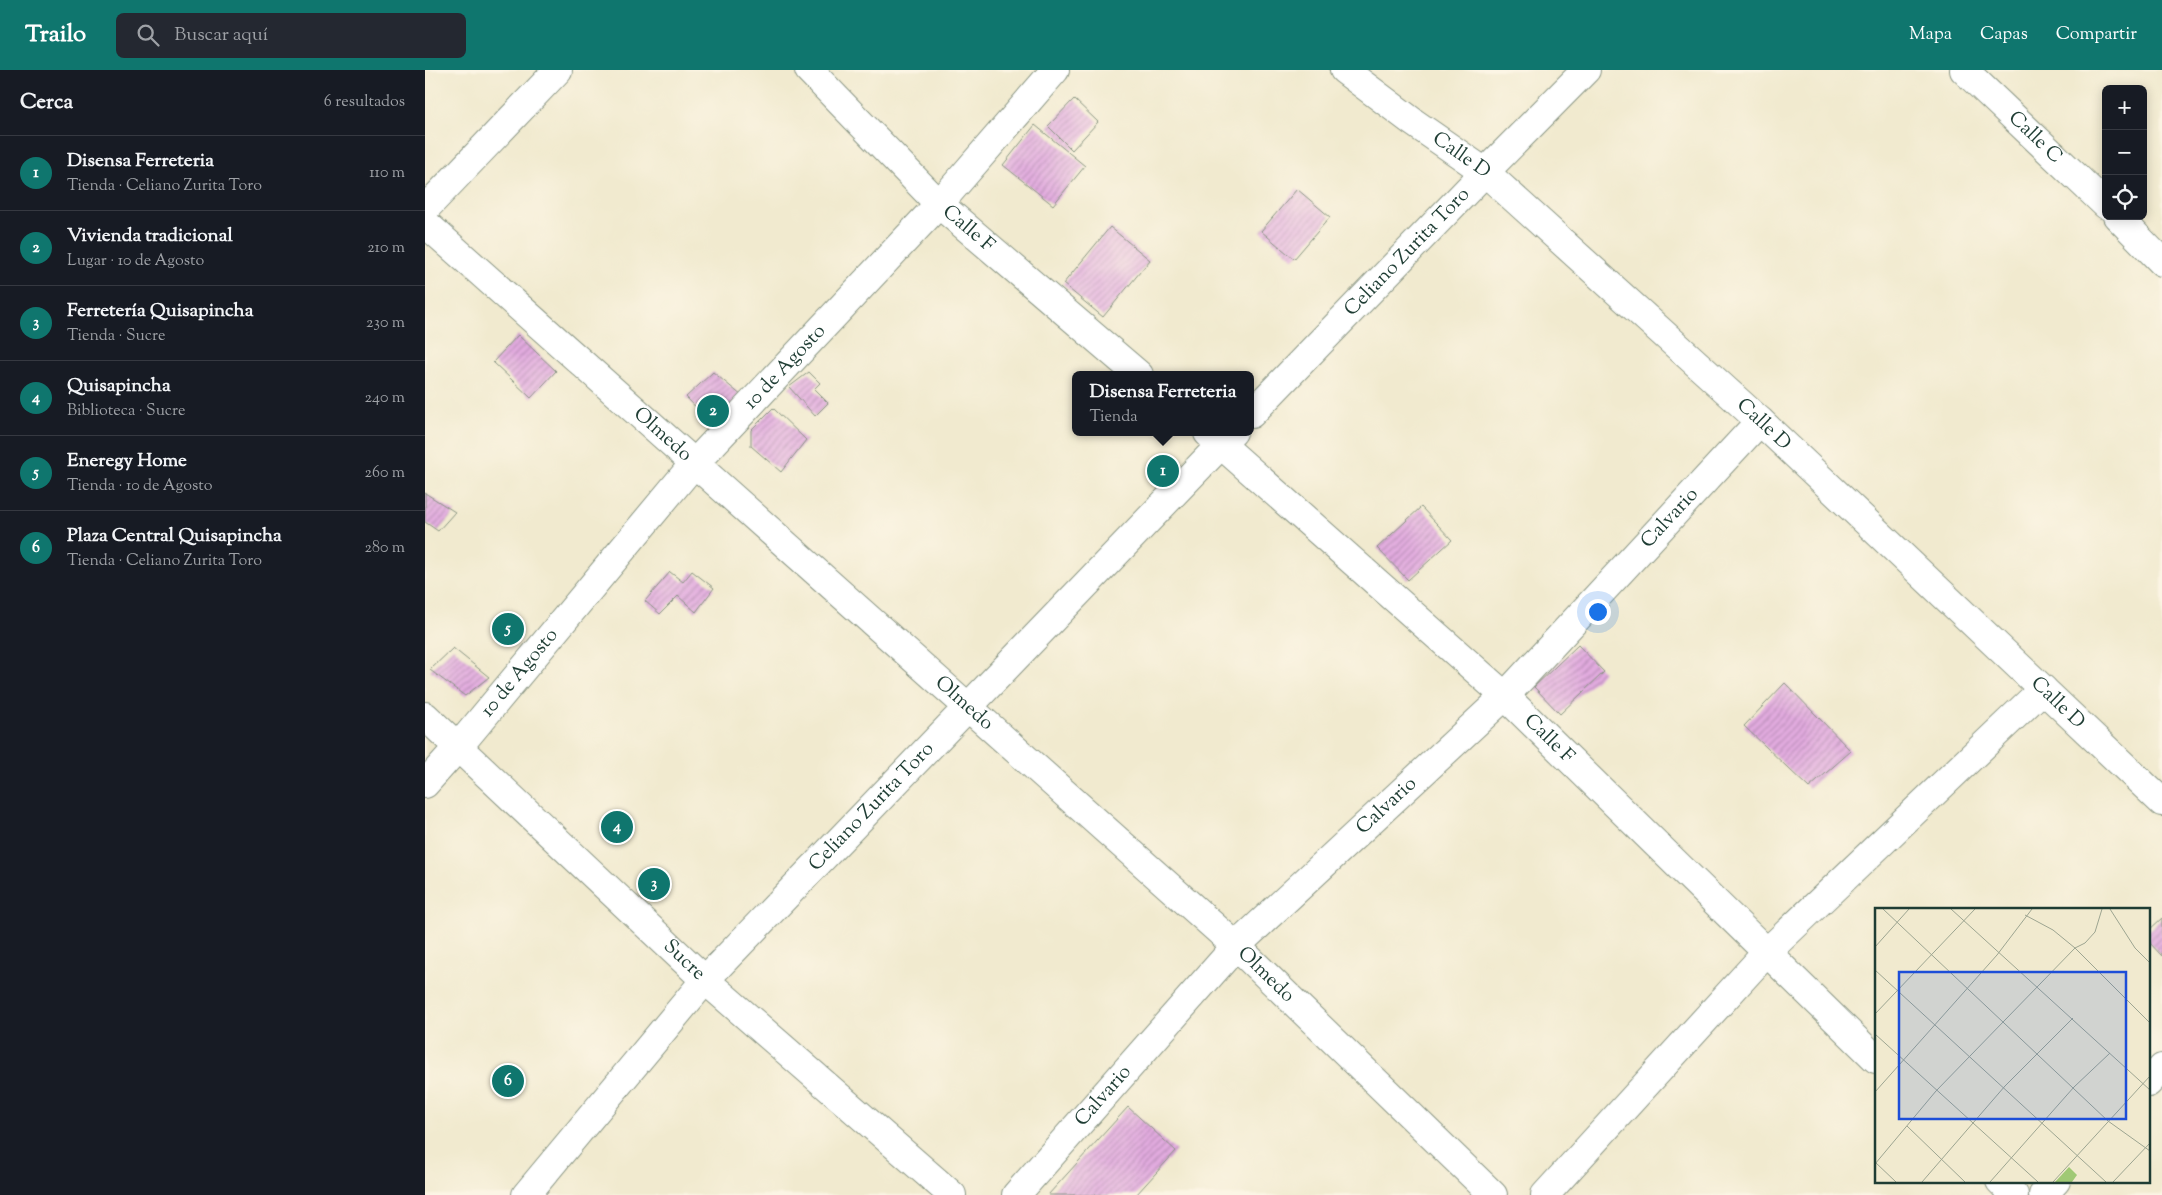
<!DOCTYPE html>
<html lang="es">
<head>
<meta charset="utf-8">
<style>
	body { margin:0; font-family:"Sorts Mill Goudy",serif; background:#242831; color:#f1f3f6 }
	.controls { position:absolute; right:15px; top:15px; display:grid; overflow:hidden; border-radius:8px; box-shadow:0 2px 12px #0003 }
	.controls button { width:45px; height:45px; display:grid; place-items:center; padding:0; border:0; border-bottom:1px solid #363941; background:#171b24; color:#f1f3f6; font:25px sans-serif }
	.you { position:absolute; left:1172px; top:541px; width:18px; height:18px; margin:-12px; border:4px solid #fff; border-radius:50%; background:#1a73e8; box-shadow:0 0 0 8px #1a73e833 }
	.badge { display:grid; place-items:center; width:32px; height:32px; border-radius:50%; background:#0f766e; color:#fff; font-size:16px; font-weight:700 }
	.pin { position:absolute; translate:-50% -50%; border:2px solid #fff; box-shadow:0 1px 5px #0006 }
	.popup { position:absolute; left:647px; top:301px; width:182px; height:65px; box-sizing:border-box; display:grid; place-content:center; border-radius:8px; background:#171b24; filter:drop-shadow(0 1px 4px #0005); font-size:16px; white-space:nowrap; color:#9ea1a6 }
	.popup b { font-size:19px; color:#f1f3f6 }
	.popup::after { content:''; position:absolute; left:50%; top:100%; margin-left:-10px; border:10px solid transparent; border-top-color:#171b24 }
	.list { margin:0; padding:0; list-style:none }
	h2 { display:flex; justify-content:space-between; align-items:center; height:65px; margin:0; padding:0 20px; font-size:21px }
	h2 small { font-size:16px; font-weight:400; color:#9ea1a6 }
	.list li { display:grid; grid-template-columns:32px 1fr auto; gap:15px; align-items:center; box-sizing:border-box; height:75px; padding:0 20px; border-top:1px solid #363941 }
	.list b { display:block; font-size:19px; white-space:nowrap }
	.list p { margin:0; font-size:16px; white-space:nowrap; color:#9ea1a6 }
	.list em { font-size:16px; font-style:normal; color:#9ea1a6 }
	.icon { flex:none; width:28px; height:28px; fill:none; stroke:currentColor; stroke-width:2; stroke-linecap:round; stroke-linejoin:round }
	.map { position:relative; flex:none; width:1737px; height:1125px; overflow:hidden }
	header { display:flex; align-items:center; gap:30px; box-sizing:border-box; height:70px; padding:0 25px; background:#0f766e; color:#fff }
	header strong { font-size:24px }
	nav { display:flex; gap:28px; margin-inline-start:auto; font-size:18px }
	.search { width:350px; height:45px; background:#242831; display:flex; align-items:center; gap:12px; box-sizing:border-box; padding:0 18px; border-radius:8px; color:#9ea1a6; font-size:19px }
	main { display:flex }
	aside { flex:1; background:#171b24 }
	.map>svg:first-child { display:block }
	.building { fill:url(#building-hatch) }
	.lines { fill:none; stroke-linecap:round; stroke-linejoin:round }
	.street-casing { stroke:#889482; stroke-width:30 }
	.street { stroke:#fff; stroke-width:28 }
	.labels { text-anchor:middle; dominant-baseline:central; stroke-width:4; stroke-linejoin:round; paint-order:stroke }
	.street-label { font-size:20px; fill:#1f3d34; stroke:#fcf5e5 }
	.inset-road { fill:none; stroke:#9da591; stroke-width:1 }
	.view { fill:#1d4ed8; fill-opacity:0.15; stroke:#1d4ed8; stroke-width:2.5 }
	.inset-edge { fill:none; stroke:#1f3d34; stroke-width:2.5 }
</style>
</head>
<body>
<header>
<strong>Trailo</strong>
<div class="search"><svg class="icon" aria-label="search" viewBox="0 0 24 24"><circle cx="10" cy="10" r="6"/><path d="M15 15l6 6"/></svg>Buscar aquí</div>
<nav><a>Mapa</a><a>Capas</a><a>Compartir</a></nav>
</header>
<main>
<aside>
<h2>Cerca<small>6 resultados</small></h2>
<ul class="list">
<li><span class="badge">1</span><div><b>Disensa Ferreteria</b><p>Tienda · Celiano Zurita Toro</p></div><em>110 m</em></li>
<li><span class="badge">2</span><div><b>Vivienda tradicional</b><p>Lugar · 10 de Agosto</p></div><em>210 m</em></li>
<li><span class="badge">3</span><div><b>Ferretería Quisapincha</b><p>Tienda · Sucre</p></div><em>230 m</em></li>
<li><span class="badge">4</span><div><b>Quisapincha</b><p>Biblioteca · Sucre</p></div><em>240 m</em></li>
<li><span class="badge">5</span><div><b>Eneregy Home</b><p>Tienda · 10 de Agosto</p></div><em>260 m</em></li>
<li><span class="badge">6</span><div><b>Plaza Central Quisapincha</b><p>Tienda · Celiano Zurita Toro</p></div><em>280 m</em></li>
</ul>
</aside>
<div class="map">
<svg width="1737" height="1125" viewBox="0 0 1737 1125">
	<defs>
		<pattern id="building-hatch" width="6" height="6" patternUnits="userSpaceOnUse" patternTransform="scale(1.25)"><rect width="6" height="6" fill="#e2abdf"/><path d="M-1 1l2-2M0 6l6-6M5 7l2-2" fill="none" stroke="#b78cb6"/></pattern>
	</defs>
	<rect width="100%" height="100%" fill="#fcf5e5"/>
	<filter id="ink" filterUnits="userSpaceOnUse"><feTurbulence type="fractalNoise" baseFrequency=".02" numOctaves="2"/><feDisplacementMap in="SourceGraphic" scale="10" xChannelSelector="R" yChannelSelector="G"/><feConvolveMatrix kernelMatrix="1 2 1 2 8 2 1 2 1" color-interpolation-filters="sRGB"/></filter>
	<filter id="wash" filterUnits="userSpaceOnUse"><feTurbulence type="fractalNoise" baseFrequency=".0096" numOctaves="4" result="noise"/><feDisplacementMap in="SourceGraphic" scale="20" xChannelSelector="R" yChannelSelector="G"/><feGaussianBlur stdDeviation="1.12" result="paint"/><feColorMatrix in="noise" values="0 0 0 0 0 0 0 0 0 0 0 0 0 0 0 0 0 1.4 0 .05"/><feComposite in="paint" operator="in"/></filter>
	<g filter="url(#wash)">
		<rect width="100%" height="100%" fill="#f1eacf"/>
		<g id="blocks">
			<!-- building -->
			<g class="building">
				<path d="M 649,29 L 673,52 L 647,80 L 623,56 Z"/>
				<path d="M 610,55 L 660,96 L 628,135 L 578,95 Z"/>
				<path d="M 872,119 L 905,147 L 869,189 L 836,161 Z"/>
				<path d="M 685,157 L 725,190 L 678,247 L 638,214 Z"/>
				<path d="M 93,265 L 131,301 L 106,328 L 68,292 Z"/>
				<path d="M 288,302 L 317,326 L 288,355 L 261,327 Z"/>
				<path d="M 384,302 L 395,313 L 389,319 L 403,333 L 390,346 L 364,317 Z"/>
				<path d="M 348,338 L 381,370 L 356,402 L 326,376 L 326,360 Z"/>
				<path d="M 0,423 L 30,442 L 13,461 L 0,452 Z"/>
				<path d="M 996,437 L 1027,470 L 983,510 L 952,478 Z"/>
				<path d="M 267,501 L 289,518 L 271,542 L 253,526 L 235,544 L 220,531 L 245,502 L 258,512 Z"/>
				<path d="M 1153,575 L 1179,602 L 1135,644 L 1109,617 Z"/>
				<path d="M 28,578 L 64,607 L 40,626 L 5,600 Z"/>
				<path d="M 1360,613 L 1426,681 L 1384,718 L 1319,656 Z"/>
				<path d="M 1737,848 L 1737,886 L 1723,871 L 1723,861 Z"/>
				<path d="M 703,1037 L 751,1081 L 711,1125 L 623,1125 Z"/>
			</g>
		</g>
	</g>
	<g filter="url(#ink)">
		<use href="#blocks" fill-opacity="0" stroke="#889482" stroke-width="1"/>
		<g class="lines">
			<defs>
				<g id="street">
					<path id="s1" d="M 384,0 L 514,134 L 714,305"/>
					<path id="s2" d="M 919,0 L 988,52 L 1060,102 L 1335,351 L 1737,732"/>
					<path id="s3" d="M 1539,0 L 1681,135"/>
					<path d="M 0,139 L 133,0"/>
					<path d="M 1692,146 L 1737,192"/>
					<path id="s4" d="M 0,153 L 811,876 L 1068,1125"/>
					<path id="s5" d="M 826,344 L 1060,102 L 1161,0"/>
					<path id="s6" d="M 783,363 L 1080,626 L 1451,989"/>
					<path id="s7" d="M 0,646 L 280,910 L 527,1125"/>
					<path id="s8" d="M 0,714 L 34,676 L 267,396 L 514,134 L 630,0"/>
					<path d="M 1723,1013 L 1737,998"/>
					<path d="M 1575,1111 L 1589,1125"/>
					<path id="s9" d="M 101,1125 L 280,910 L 808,362"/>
					<path id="s10" d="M 591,1125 L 811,876 L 1080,626 L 1335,351"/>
					<path d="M 1120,1125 L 1342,882 L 1618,619"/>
					<path d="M 1618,1125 L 1631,1111"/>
				</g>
			</defs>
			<!-- street casing -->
			<use href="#street" class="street-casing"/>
			<!-- street -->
			<use href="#street" class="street"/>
		</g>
	</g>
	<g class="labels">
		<!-- street labels -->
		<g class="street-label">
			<text stroke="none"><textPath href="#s3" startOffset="98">Calle C</textPath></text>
			<text stroke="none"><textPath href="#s2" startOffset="145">Calle D</textPath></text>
			<text stroke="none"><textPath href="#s1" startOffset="225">Calle F</textPath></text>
			<text stroke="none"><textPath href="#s5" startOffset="225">Celiano Zurita Toro</textPath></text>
			<text stroke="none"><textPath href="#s8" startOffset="551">10 de Agosto</textPath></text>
			<text stroke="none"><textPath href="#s2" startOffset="550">Calle D</textPath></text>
			<text stroke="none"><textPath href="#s4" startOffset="318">Olmedo</textPath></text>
			<text stroke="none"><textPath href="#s10" startOffset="942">Calvario</textPath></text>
			<text stroke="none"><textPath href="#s8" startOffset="146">10 de Agosto</textPath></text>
			<text stroke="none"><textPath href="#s2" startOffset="955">Calle D</textPath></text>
			<text stroke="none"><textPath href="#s4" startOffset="722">Olmedo</textPath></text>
			<text stroke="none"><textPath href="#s6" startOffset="458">Calle F</textPath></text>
			<text stroke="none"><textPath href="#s9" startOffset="520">Celiano Zurita Toro</textPath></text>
			<text stroke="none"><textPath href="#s10" startOffset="538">Calvario</textPath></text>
			<text stroke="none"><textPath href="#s7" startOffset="356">Sucre</textPath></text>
			<text stroke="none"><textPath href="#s4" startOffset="1128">Olmedo</textPath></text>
			<text stroke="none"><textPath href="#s10" startOffset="132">Calvario</textPath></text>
		</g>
	</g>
	<!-- overview -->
	<g transform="translate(1450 838)">
		<rect width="275" height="275" fill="#f1eacf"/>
		<path d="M 194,259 L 202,267 L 197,274 L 180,274 Z" fill="#a0c975"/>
		<path class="inset-road" d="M 8,1 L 233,213 L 275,243M 76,1 L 275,182M 235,1 L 260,40 L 275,55M 150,7 L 178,22 L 200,40 L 275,115M 0,39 L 34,1M 0,62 L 231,274M 0,106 L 100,1M 0,126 L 163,274M 0,184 L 122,47 L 157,1M 32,218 L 90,274M 0,254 L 21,274M 0,256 L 61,183 L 200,40 L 210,35 L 220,24 L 227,1M 47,274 L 130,178 L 198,110M 115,274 L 199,179 L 235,145M 178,274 L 275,168M 238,274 L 275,235"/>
		<path class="view" d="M 24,64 L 251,64 L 251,211 L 24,211 Z"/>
		<rect width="275" height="275" class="inset-edge"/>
	</g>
</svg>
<div class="controls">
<button>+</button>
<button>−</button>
<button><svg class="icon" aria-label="locate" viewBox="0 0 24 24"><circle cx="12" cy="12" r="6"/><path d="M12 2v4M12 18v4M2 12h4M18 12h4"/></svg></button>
</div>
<div class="you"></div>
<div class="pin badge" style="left:738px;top:401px">1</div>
<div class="popup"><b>Disensa Ferreteria</b>Tienda</div>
<div class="pin badge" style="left:288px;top:341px">2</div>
<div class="pin badge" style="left:229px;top:814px">3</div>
<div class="pin badge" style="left:192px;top:757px">4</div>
<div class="pin badge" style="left:83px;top:559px">5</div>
<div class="pin badge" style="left:83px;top:1011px">6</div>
</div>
</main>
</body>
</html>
